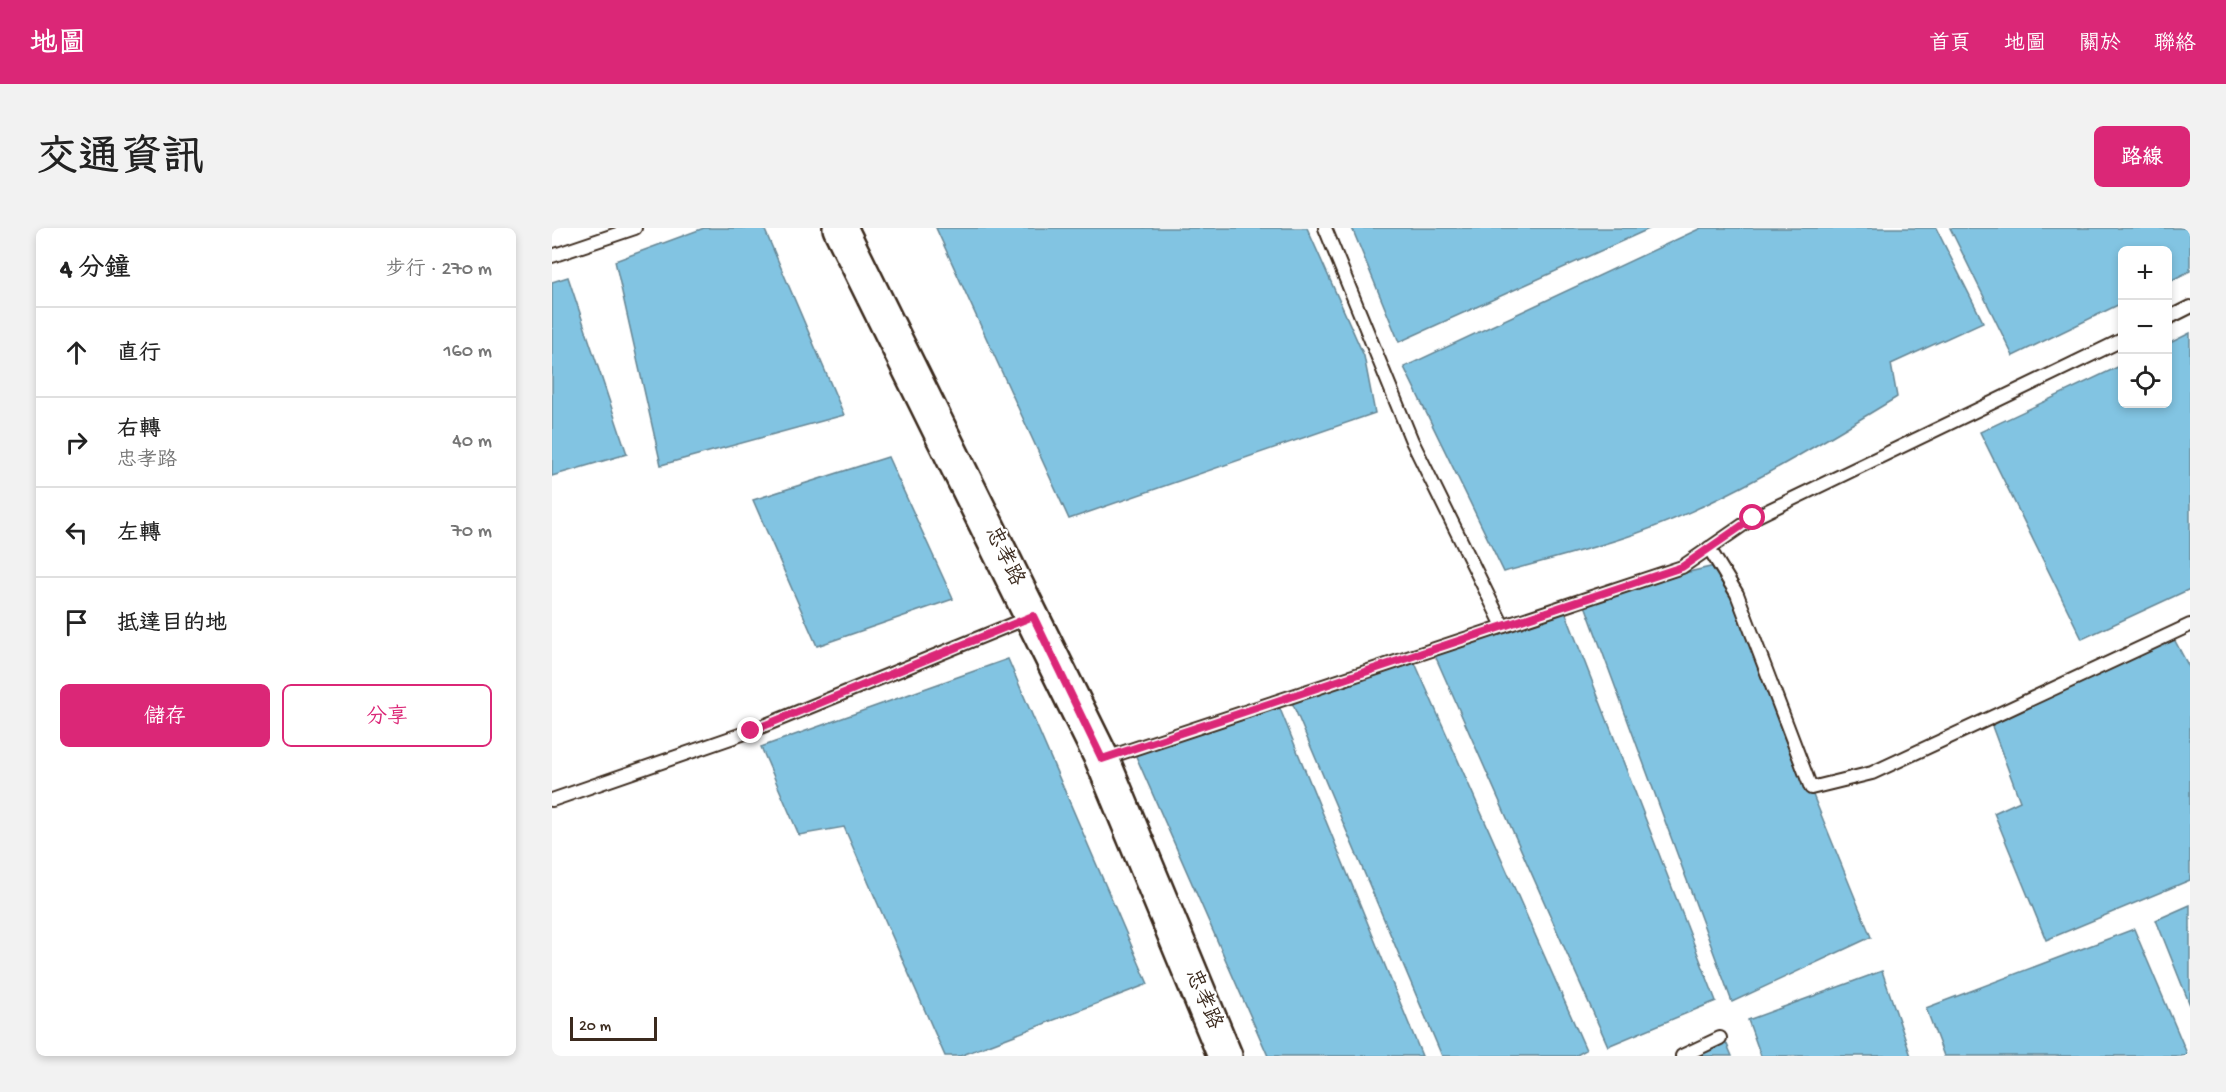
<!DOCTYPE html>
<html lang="zh-TW">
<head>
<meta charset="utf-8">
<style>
	body { margin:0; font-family:"Gochi Hand","LXGW WenKai TC",sans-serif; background:#f2f2f2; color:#222 }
	.controls { position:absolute; right:18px; top:18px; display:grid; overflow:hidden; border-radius:9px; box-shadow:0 3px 9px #0003 }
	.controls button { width:54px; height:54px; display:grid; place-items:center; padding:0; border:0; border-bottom:2px solid #e0e0e0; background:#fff; color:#222; font:30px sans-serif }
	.scale { position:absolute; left:18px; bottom:15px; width:87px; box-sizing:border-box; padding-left:6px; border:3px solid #3b2a1e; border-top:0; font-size:16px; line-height:21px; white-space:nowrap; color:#3b2a1e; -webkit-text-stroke:4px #fff; paint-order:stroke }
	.stop { position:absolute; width:18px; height:18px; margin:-14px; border:4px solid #db2777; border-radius:50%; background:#fff }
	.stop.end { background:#db2777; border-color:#fff; box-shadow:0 2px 6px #0008 }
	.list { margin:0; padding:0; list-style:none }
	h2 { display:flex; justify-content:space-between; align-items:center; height:78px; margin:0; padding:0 24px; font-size:26px }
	h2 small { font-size:20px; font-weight:400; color:#767676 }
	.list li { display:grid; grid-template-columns:39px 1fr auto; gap:18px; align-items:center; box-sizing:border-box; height:90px; padding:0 24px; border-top:2px solid #e0e0e0 }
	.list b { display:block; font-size:22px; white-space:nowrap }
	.list p { margin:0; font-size:20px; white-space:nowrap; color:#767676 }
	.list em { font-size:20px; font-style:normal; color:#767676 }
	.actions { display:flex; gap:12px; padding:18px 24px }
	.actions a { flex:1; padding:14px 0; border:2px solid #db2777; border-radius:9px; text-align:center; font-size:21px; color:#db2777 }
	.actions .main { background:#db2777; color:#fff }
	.icon { flex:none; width:33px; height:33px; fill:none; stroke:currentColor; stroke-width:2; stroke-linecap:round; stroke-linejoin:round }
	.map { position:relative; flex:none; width:1638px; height:828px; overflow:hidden; border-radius:9px }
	header { display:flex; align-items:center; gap:36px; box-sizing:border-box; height:84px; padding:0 30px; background:#db2777; color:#fff }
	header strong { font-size:28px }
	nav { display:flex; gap:33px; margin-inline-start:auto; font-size:21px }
	.intro { display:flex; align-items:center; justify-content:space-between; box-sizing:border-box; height:144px; padding:0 36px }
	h1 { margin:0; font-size:42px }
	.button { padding:15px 27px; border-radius:9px; background:#db2777; color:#fff; font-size:21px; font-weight:700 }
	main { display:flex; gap:36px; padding:0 36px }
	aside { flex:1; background:#fff; border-radius:9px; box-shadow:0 3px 9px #0003 }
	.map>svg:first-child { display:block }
	.water { fill:#82c4e2; stroke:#668694; stroke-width:1.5 }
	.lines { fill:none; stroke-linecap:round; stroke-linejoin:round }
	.lane-casing { stroke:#3b2a1e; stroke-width:16 }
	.secondary-casing { stroke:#3b2a1e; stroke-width:38 }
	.lane { stroke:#fff; stroke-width:12 }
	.secondary { stroke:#fff; stroke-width:33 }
	.route { stroke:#db2777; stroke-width:8 }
	.labels { text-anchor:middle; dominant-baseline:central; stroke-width:4.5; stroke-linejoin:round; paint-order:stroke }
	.street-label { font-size:21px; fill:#3b2a1e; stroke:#fff }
</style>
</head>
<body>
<header>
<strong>地圖</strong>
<nav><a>首頁</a><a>地圖</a><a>關於</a><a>聯絡</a></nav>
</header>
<div class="intro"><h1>交通資訊</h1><a class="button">路線</a></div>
<main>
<aside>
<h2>4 分鐘<small>步行 · 270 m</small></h2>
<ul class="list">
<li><svg class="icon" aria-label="ahead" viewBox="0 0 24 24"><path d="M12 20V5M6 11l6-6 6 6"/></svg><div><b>直行</b></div><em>160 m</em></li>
<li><svg class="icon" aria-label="right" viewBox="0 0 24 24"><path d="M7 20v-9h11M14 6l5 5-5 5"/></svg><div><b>右轉</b><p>忠孝路</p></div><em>40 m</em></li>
<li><svg class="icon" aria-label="left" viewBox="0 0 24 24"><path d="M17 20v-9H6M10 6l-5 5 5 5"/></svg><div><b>左轉</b></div><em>70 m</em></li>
<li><svg class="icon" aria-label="arrive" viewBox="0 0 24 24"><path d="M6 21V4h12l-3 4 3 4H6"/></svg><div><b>抵達目的地</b></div></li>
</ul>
<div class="actions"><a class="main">儲存</a><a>分享</a></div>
</aside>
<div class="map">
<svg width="1638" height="828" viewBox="0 0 1638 828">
	<rect width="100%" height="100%" fill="#fff"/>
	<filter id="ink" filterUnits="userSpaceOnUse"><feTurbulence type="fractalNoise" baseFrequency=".0167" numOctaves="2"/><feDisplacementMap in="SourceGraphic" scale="12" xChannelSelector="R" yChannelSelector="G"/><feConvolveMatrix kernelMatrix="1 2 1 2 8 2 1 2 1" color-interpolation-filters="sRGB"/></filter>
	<g filter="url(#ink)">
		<!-- water -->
		<g class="water">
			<path d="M 152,0 L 212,0 L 292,187 L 109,237 L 63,33 Z"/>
			<path d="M 384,0 L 755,0 L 812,128 L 823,185 L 517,291 Z"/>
			<path d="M 800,0 L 1099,0 L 847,114 Z"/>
			<path d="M 1149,0 L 1384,0 L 1431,94 L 1339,136 L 1345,169 C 1266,217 1170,276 1083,306 C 1040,321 995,332 952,344 L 852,139 Z"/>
			<path d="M 1398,0 L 1638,0 L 1638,43 L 1616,54 L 1616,22 L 1570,22 L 1570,75 L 1461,128 Z"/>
			<path d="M 16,49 L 75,226 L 0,248 L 0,54 Z"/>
			<path d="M 1638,105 L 1638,361 L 1530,411 L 1428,204 L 1570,137 L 1570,176 L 1616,176 L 1616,116 Z"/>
			<path d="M 336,229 L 401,371 L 265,418 L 201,272 Z"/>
			<path d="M 1167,337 L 1319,709 L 1180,774 L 1030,369 Z"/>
			<path d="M 1009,373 L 1164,773 L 1056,818 L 881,423 Z"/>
			<path d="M 1622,411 L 1638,441 L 1638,652 L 1494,712 L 1442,585 L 1468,573 L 1438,493 Z"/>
			<path d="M 456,431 L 596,756 L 408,828 L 393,828 L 292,599 L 247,607 L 209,519 Z"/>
			<path d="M 863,435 L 1034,822 L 1023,828 L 890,828 L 739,472 Z"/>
			<path d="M 726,476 L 870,828 L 716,828 L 583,526 Z"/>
			<path d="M 1638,677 L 1638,777 L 1604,692 Z"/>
			<path d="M 1582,701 L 1636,828 L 1392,828 L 1374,780 Z"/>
			<path d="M 1330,743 L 1359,828 L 1209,828 L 1196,792 Z"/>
			<path d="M 1171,807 L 1180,828 L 1123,828 Z"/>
		</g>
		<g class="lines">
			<defs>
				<g id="lane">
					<path d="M 773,0 L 860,213 L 951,398"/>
					<path d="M 0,28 L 83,0"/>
					<path d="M 1616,90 L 1638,79"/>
					<path d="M 1157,320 L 1185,366 L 1259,560 L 1320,545 L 1638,397"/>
					<path d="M 551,531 L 1130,339 L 1201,290 L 1570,112"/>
					<path d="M 0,572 L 199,503 L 480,388"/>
					<path d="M 1130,828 L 1168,810"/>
				</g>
				<path id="secondary" d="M 288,0 L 550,531 L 673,828"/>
			</defs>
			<!-- lane casing -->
			<use href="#lane" class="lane-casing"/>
			<!-- secondary casing -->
			<use href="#secondary" class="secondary-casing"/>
			<!-- lane -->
			<use href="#lane" class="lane"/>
			<!-- secondary -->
			<use href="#secondary" class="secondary"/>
		</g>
	</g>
	<g class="lines" filter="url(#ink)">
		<!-- route -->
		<path class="route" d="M 199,503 L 481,388 L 550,531 L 1130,339 L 1201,290"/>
	</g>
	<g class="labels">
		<!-- street labels -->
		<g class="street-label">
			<text transform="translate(451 329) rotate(64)">忠孝路</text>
			<text transform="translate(650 772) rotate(67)">忠孝路</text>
		</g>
	</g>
</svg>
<div class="controls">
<button>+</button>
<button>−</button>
<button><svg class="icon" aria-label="locate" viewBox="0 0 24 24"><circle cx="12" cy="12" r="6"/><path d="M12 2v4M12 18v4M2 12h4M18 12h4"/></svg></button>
</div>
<div class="scale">20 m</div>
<div class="stop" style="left:1201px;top:290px"></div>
<div class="stop end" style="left:199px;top:503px"></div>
</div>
</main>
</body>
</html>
